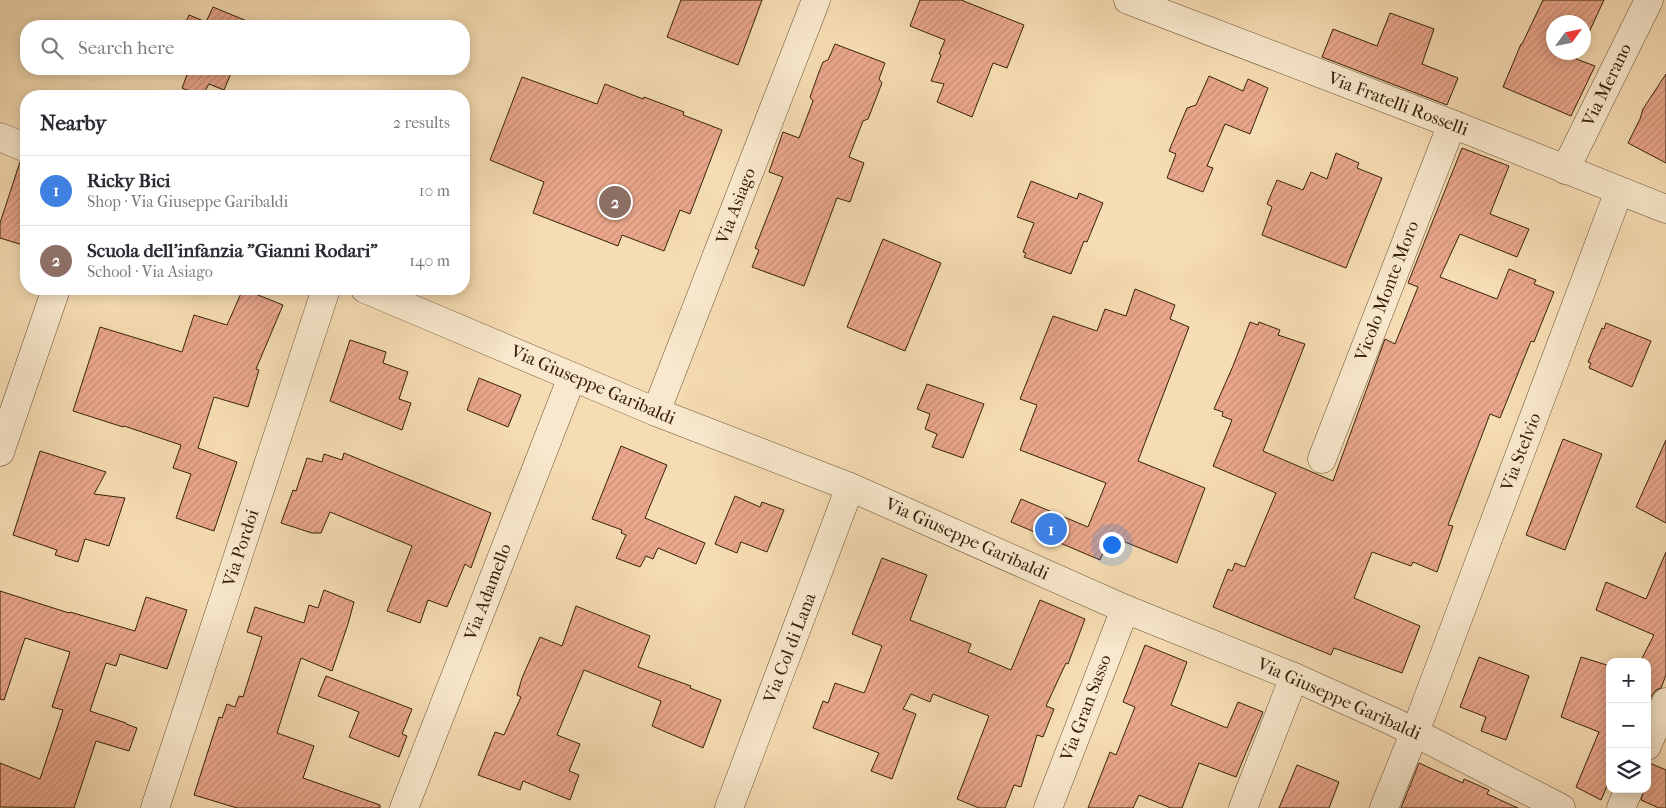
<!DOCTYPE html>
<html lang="en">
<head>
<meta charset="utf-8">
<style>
	body { margin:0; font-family:"IM FELL French Canon",serif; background:#f2f2f3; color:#2b2b33 }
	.controls { position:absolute; right:15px; bottom:15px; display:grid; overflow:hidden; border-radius:10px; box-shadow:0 2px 12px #0003 }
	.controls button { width:45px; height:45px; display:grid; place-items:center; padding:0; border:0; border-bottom:1px solid #e1e1e2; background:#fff; color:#2b2b33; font:25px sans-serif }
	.compass { position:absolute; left:1546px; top:15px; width:45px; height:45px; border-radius:50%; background:#fff; box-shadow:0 2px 12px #0003; rotate:57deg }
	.you { position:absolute; left:1111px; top:544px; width:18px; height:18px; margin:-12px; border:4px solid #fff; border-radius:50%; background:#1a73e8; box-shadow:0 0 0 8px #1a73e833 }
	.badge { display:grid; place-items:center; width:32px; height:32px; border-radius:50%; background:#8f2418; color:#fff; font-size:16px; font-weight:700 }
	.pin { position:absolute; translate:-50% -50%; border:2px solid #fff; box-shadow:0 1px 5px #0006 }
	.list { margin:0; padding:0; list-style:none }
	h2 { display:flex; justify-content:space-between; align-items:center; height:65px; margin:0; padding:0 20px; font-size:21px }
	h2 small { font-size:16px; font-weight:400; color:#7c7c81 }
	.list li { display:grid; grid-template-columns:32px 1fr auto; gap:15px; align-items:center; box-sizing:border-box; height:70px; padding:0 20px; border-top:1px solid #e1e1e2 }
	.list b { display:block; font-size:19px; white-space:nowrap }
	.list p { margin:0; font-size:16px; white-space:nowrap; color:#7c7c81 }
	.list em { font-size:16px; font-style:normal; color:#7c7c81 }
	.icon { flex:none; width:28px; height:28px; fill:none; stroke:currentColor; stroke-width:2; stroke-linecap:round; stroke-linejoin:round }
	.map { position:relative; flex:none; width:1666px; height:808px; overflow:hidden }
	.search { position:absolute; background:#fff; box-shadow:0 2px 12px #0003; left:20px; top:20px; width:450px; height:55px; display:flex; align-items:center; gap:12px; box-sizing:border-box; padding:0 18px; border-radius:20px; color:#7c7c81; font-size:19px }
	.panel { position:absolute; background:#fff; box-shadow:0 2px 12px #0003; left:20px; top:90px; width:450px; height:205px; border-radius:20px }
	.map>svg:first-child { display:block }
	.building { fill:url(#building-hatch); stroke:#37220a }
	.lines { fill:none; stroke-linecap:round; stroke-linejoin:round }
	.minor-casing { stroke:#675034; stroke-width:29 }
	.minor { stroke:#f9e8cd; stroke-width:28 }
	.labels { text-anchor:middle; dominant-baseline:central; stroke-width:4; stroke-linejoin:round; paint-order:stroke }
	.street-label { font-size:18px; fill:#37220a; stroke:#f9e8cd }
</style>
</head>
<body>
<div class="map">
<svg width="1666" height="808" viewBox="0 0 1666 808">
	<defs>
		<pattern id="building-hatch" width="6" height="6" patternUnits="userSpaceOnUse" patternTransform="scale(1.25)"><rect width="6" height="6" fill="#eaa78b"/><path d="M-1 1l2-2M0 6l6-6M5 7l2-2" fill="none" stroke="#c98f77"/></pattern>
	</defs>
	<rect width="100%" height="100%" fill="#f6dcb2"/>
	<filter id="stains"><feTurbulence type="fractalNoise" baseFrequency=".004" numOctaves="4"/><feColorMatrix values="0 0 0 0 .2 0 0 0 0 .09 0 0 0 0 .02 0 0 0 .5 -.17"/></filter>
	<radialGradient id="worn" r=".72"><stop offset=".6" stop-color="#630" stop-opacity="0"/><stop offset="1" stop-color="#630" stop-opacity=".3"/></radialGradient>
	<!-- building -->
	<g class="building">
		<path d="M 681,0 L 762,0 L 738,65 L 667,37 Z"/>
		<path d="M 920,0 L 961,0 L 1024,25 L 1007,68 L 993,63 L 972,117 L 937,102 L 944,84 L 931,81 L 941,55 L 939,54 L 945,40 L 910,26 Z"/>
		<path d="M 1543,0 L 1604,0 L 1584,43 L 1584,22 L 1554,22 L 1554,52 L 1579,52 L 1576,59 L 1595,66 L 1571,116 L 1503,87 L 1521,44 L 1522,44 Z"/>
		<path d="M 213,7 L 254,24 L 253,26 L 184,26 L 189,15 L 206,22 Z"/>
		<path d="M 1390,13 L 1434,29 L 1422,64 L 1458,78 L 1447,105 L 1322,57 L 1333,29 L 1377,46 Z"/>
		<path d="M 835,44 L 885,63 L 879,79 L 882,83 L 868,119 L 863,121 L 849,157 L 864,163 L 850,202 L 837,198 L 804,286 L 752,267 L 759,250 L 755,248 L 783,177 L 769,172 L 783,132 L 799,138 L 813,101 L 810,97 L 819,72 L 823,62 L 828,60 Z"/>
		<path d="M 173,69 L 235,69 L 234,71 L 232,71 L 224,90 L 209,84 L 202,96 L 182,88 L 187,75 Z"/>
		<path d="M 1666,74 L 1666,163 L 1628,143 L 1640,119 L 1643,109 Z"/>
		<path d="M 1209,76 L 1243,91 L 1248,79 L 1268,88 L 1250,134 L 1225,124 L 1207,166 L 1213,168 L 1203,192 L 1167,178 L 1176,154 L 1169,151 L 1187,108 L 1196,105 Z"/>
		<path d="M 522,77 L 597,104 L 605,84 L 643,99 L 644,97 L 684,112 L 683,115 L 722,130 L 690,214 L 680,210 L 664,251 L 622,235 L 618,246 L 533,213 L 544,182 L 490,160 Z"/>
		<path d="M 1462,148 L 1509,166 L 1490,214 L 1529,229 L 1517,257 L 1460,234 L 1440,277 L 1497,299 L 1509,269 L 1536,280 L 1534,284 L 1554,292 L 1534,342 L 1531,341 L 1500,418 L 1490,414 L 1448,525 L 1453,526 L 1437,572 L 1413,562 L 1411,566 L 1372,552 L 1354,598 L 1420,626 L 1402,673 L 1334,648 L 1331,655 L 1213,607 L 1228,569 L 1232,571 L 1235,563 L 1245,567 L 1276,493 L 1213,466 L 1232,420 L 1222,416 L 1223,412 L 1214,409 L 1233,366 L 1250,322 L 1258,325 L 1259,322 L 1280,330 L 1278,335 L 1305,344 L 1263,451 L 1333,481 L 1385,339 L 1395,344 L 1418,287 L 1408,283 Z"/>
		<path d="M 1336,153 L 1359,163 L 1357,168 L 1382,178 L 1346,268 L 1262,235 L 1272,207 L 1267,204 L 1277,180 L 1303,190 L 1311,172 L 1327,179 Z"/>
		<path d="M 20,162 L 26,163 L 26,246 L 0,238 L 0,223 Z"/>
		<path d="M 1031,181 L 1077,199 L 1079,193 L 1103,203 L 1087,242 L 1084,241 L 1071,274 L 1024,257 L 1026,253 L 1023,252 L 1034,223 L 1017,217 Z"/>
		<path d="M 883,239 L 941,263 L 905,351 L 847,327 Z"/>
		<path d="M 243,289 L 283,305 L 256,369 L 259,370 L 248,407 L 214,397 L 198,448 L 237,462 L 214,531 L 176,518 L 191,474 L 173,468 L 181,445 L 124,426 L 123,427 L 73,411 L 100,327 L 182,352 L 194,315 L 227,325 Z"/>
		<path d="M 1135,289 L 1175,305 L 1170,319 L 1189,327 L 1138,461 L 1205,488 L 1177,563 L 1110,536 L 1100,560 L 1011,522 L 1021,499 L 1088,527 L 1106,483 L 1020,450 L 1037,405 L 1020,399 L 1053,316 L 1097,331 L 1105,309 L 1126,316 Z"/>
		<path d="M 1606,323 L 1651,341 L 1632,387 L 1589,368 L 1591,363 L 1588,362 L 1602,328 L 1604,329 Z"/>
		<path d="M 350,340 L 386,352 L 383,363 L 408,372 L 399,399 L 411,403 L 402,430 L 330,401 Z"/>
		<path d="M 479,378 L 521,395 L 508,427 L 467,410 Z"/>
		<path d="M 927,384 L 984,404 L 963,458 L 932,447 L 937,434 L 925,429 L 930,414 L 917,409 Z"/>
		<path d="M 1563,439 L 1602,454 L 1565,550 L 1526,535 Z"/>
		<path d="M 1666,440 L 1666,523 L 1636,507 Z"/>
		<path d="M 621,446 L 667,465 L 645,518 L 705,543 L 696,564 L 658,548 L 653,559 L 646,556 L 640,567 L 616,558 L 626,535 L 621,533 L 622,530 L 592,519 Z"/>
		<path d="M 40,451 L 106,472 L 94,494 L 125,498 L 109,546 L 85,539 L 78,562 L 55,555 L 57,550 L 13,535 Z"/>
		<path d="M 344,453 L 491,513 L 471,568 L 465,564 L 447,607 L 428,600 L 420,623 L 387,611 L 412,546 L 330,512 L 321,533 L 312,533 L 281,523 L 293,490 L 296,491 L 307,458 L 322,462 L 324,454 L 342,460 Z"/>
		<path d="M 735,496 L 760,507 L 762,502 L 784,510 L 767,552 L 741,542 L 737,553 L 715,544 Z"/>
		<path d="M 1666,552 L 1666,675 L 1661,688 L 1656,690 L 1652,695 L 1647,706 L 1647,662 L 1640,662 L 1654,635 L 1596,610 L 1606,582 L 1646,599 Z"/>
		<path d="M 882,558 L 927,575 L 910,620 L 971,644 L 968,652 L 1011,670 L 1040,600 L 1085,619 L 1068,664 L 1066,663 L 1046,706 L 1054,709 L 1043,737 L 1037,735 L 1021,787 L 1014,785 L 1005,808 L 979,808 L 957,799 L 989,716 L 933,694 L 930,702 L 911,694 L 903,709 L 916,714 L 892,779 L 871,771 L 879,753 L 813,728 L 823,701 L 828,703 L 835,683 L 864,693 L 866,689 L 882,646 L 852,634 Z"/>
		<path d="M 324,590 L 354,602 L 348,624 L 332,671 L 301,658 L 277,733 L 314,746 L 303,778 L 380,805 L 380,808 L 237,808 L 194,795 L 219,717 L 222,718 L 227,704 L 235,707 L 239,696 L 243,697 L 262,637 L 247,632 L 255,607 L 304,623 L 309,605 L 318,608 Z"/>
		<path d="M 0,591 L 69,613 L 70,612 L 135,631 L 146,597 L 187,610 L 167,669 L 120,654 L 116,666 L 106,663 L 90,711 L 126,723 L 126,724 L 137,728 L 129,751 L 96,741 L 74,808 L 0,807 L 0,763 L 40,779 L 63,710 L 52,707 L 70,652 L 25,638 L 4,700 L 0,699 Z"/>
		<path d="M 576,606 L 650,636 L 638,667 L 691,686 L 690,688 L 721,700 L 703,748 L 652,726 L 661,701 L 584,670 L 557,735 L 580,744 L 569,771 L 579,775 L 570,800 L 523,781 L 520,790 L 478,775 L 495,732 L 504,735 L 521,697 L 517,695 L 522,678 L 540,637 L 562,646 Z"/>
		<path d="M 1145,645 L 1187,662 L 1171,705 L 1227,728 L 1238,702 L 1263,712 L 1236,777 L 1199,763 L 1182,808 L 1171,808 L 1139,795 L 1133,808 L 1088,808 L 1110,752 L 1116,755 L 1135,707 L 1123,702 Z"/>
		<path d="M 1479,657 L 1529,676 L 1506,740 L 1481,731 L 1486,717 L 1460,707 Z"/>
		<path d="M 1581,657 L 1610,666 L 1610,785 L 1608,784 L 1601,800 L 1576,787 L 1599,732 L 1561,717 Z"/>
		<path d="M 326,676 L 412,709 L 402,734 L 407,736 L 399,757 L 349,737 L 359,712 L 318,696 Z"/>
		<path d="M 1647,762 L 1666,770 L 1666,808 L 1659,808 L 1641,800 L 1644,789 L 1647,789 Z"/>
		<path d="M 1419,763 L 1463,783 L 1464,779 L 1489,790 L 1487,794 L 1518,808 L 1401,808 Z"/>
		<path d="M 1297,765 L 1339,782 L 1329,808 L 1279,808 Z"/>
	</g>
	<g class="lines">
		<defs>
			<g id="minor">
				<path d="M 1128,0 L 1452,124 L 1666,209"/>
				<path d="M 0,137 L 26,148"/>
				<path d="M 1565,170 L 1649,0"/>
				<path d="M 365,289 L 656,412 L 850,487 L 1125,609 L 1294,677 L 1394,722 L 1561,808"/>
				<path d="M 656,412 L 816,0"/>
				<path d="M 0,452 L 56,289"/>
				<path d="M 1322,459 L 1452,124"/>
				<path d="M 1647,746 L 1666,702"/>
				<path d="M 155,808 L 326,289"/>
				<path d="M 404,808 L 572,377"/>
				<path d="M 729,808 L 850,487"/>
				<path d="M 1048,808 L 1125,609"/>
				<path d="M 1243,808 L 1294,677"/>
				<path d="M 1384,808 L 1422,714 L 1619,191"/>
				<path d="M 1621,808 L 1629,789"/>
			</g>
		</defs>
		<!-- minor casing -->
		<use href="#minor" class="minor-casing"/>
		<!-- minor -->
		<use href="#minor" class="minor"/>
	</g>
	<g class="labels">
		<!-- street labels -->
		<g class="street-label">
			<text transform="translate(1607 85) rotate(-64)">Via Merano</text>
			<text transform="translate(1398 104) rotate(21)">Via Fratelli Rosselli</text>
			<text transform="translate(736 206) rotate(-69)">Via Asiago</text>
			<text transform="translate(1387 291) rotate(-69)">Vicolo Monte Moro</text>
			<text transform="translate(593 385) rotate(23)">Via Giuseppe Garibaldi</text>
			<text transform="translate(1521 452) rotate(-69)">Via Stelvio</text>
			<text transform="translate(967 539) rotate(24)">Via Giuseppe Garibaldi</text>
			<text transform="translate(241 548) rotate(-72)">Via Pordoi</text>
			<text transform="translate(488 592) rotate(-69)">Via Adamello</text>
			<text transform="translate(790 648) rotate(-69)">Via Col di Lana</text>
			<text transform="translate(1339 699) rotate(24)">Via Giuseppe Garibaldi</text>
			<text transform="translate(1086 708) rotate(-69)">Via Gran Sasso</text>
		</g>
	</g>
	<rect width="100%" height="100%" filter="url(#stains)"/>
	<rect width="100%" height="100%" fill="url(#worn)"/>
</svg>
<div class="controls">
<button>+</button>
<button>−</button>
<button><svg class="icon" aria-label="layers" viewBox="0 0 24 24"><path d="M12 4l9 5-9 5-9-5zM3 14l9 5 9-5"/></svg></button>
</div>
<svg class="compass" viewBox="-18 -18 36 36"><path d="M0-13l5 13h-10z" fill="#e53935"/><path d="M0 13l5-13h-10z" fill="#7c7c81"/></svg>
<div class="you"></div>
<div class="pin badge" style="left:1051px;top:529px;background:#3f7fe0">1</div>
<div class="pin badge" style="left:615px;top:202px;background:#8d6e63">2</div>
<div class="search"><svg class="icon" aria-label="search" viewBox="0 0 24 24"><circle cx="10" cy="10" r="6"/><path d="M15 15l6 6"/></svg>Search here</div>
<section class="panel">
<h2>Nearby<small>2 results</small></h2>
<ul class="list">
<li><span class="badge" style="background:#3f7fe0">1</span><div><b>Ricky Bici</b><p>Shop · Via Giuseppe Garibaldi</p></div><em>10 m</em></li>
<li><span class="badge" style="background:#8d6e63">2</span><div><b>Scuola dell'infanzia &quot;Gianni Rodari&quot;</b><p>School · Via Asiago</p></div><em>140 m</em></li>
</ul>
</section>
</div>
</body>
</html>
